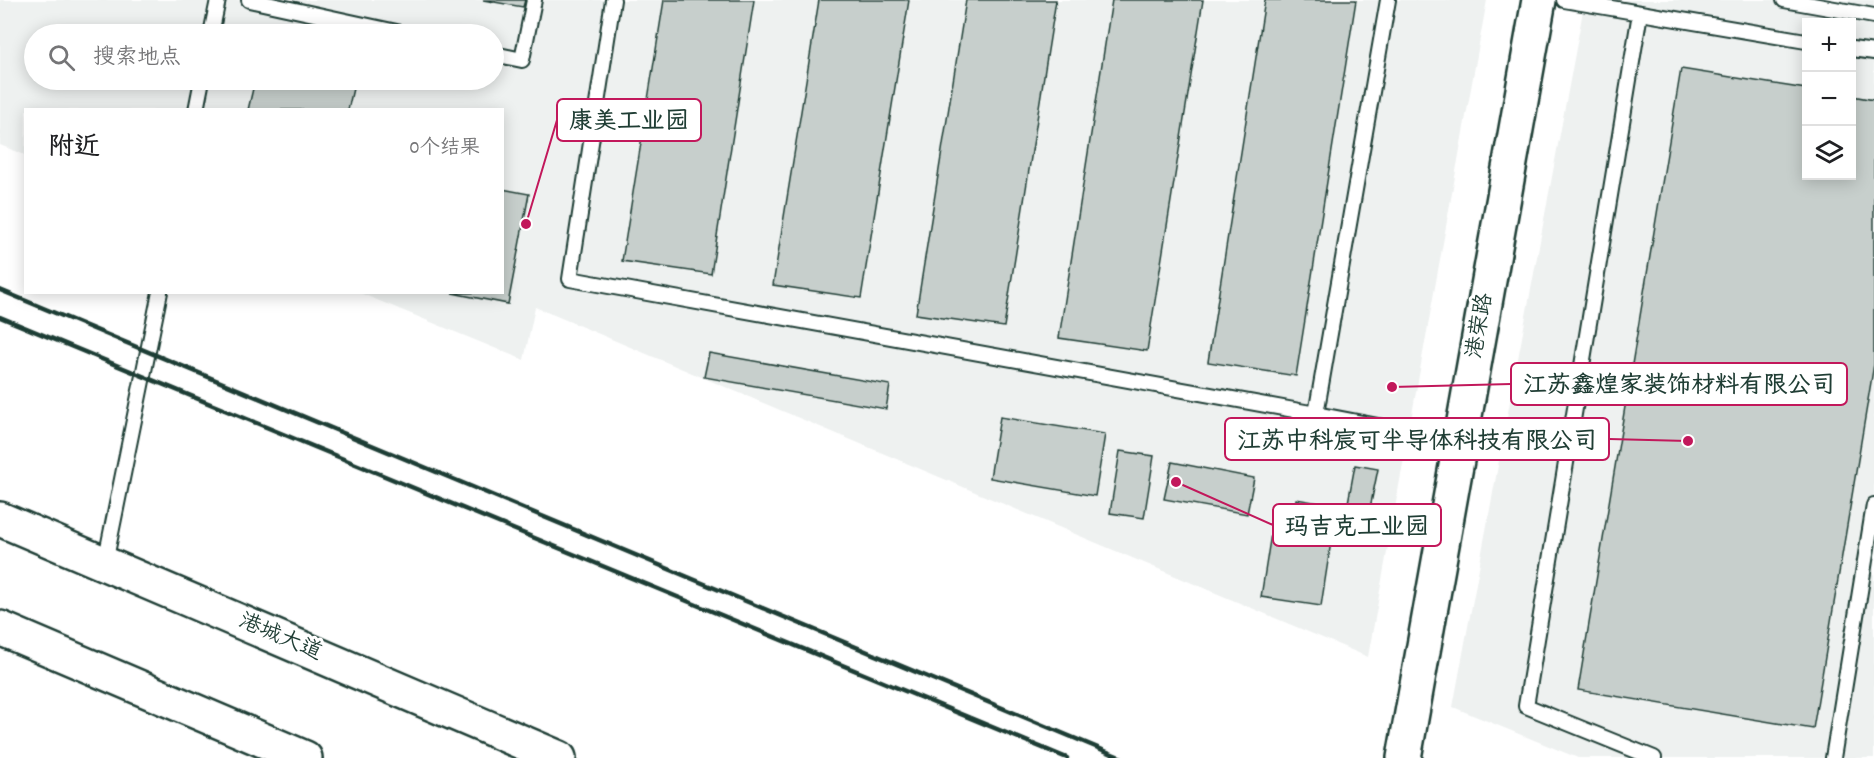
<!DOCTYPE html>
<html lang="zh">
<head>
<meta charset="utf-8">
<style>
	body { margin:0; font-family:Dekko,"LXGW WenKai TC",sans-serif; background:#f2f2f2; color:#202124 }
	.controls { position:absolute; right:18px; top:18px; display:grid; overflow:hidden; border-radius:0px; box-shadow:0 3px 15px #0003 }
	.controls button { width:54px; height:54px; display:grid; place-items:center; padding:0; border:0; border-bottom:2px solid #e0e0e0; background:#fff; color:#202124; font:30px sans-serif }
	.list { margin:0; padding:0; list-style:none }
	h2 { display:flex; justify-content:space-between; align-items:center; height:78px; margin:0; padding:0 24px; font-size:26px }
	h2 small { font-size:20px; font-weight:400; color:#757577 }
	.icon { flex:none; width:33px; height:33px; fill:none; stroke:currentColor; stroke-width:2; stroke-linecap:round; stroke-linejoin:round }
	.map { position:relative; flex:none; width:1874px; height:758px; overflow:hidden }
	.search { position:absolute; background:#fff; box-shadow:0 3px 15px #0003; left:24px; top:24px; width:480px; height:66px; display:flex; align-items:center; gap:15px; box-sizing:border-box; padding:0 21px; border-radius:33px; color:#757577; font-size:22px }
	.panel { position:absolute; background:#fff; box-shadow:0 3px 15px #0003; left:24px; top:108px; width:480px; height:186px; border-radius:0px }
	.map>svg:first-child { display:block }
	.built { fill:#eef1f0; fill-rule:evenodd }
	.building { fill:#c7cfcc; stroke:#1f3d34; stroke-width:1.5 }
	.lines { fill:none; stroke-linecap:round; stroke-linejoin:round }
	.service-casing { stroke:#1f3d34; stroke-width:18 }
	.tertiary-casing { stroke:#1f3d34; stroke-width:38 }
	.secondary-casing { stroke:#1f3d34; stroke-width:38 }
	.service { stroke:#fff; stroke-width:14 }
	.tertiary { stroke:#fff; stroke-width:33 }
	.secondary { stroke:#fff; stroke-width:33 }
	.rail { stroke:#1f3d34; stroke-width:4.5 }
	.labels { text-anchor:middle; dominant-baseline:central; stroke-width:6; stroke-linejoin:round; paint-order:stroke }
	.street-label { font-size:22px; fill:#1f3d34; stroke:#fff }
	.leader { fill:none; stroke:#c2185b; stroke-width:2 }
	.callout-dot { fill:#c2185b; stroke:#fff; stroke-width:2 }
	.callout { fill:#fff; stroke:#c2185b; stroke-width:2 }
	.callout-label { font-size:24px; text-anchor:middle; font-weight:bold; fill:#1f3d34 }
</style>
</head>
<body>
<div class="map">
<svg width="1874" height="758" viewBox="0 0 1874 758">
	<rect width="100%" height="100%" fill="#fff"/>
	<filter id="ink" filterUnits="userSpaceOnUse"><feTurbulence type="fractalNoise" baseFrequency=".0167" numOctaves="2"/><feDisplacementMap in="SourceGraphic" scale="12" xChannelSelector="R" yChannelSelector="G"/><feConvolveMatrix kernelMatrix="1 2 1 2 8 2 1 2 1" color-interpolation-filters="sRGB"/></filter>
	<g filter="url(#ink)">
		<!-- built -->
		<g class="built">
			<path d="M 0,0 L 1487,0 L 1368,657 L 535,307 L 524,360 L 360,293 L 502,292 L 502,110 L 26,110 L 25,155 L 0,145 ZM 34,34 L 494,34 L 494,80 L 34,80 Z"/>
			<path d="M 1585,0 L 1874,0 L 1874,758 L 1578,758 L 1453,707 ZM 1806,22 L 1852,22 L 1852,176 L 1806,176 Z"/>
		</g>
		<!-- building -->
		<g class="building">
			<path d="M 483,0 L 525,0 L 523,7 Z"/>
			<path d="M 664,0 L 754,0 L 711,274 L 622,261 Z"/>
			<path d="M 819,0 L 909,0 L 861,298 L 773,285 Z"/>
			<path d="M 966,0 L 1056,0 L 1004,327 L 916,314 Z"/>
			<path d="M 1112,0 L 1203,0 L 1147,351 L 1059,338 Z"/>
			<path d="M 1265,0 L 1356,0 L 1296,376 L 1208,362 Z"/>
			<path d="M 1681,69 L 1806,89 L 1806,176 L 1852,176 L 1852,96 L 1874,100 L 1874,364 L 1813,729 L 1578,690 Z"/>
			<path d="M 255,80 L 355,80 L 348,110 L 248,110 Z"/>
			<path d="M 502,189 L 529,194 L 508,304 L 452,293 L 502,292 Z"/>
			<path d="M 709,353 L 890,385 L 886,409 L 704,377 Z"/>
			<path d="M 1000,417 L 1105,434 L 1095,496 L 990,478 Z"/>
			<path d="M 1120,451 L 1154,456 L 1144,518 L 1110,513 Z"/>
			<path d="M 1172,462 L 1254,478 L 1247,514 L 1164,499 Z"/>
			<path d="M 1355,465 L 1378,469 L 1369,513 L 1347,508 Z"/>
			<path d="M 1296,499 L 1320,503 L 1318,514 L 1335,516 L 1321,606 L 1261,597 L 1275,508 L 1294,511 Z"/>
		</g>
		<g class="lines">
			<defs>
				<g id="service">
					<path d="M 249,0 L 406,34"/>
					<path d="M 613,0 L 570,279 L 1316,414 L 1388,0"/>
					<path d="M 1564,0 L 1806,41"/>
					<path d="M 1784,0 L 1874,16"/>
					<path d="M 1640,13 L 1526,706 L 1654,758"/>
					<path d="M 211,34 L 218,0"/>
					<path d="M 1852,49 L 1874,52"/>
					<path d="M 494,54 L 522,60 L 534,0"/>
					<path d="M 196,110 L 202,80"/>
					<path d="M 1316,414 L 1461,442"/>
					<path d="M 105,563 L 160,292"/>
					<path d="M 1833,758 L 1874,505"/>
				</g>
				<path id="tertiary" d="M 1404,758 L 1539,0"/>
				<g id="secondary">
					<path d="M 0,519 L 559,758"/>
					<path d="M 0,628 L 305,758"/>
				</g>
			</defs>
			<!-- service casing -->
			<use href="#service" class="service-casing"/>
			<!-- tertiary casing -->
			<use href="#tertiary" class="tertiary-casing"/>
			<!-- secondary casing -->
			<use href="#secondary" class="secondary-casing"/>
			<!-- service -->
			<use href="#service" class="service"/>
			<!-- tertiary -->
			<use href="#tertiary" class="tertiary"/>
			<!-- secondary -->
			<use href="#secondary" class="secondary"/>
			<!-- rail -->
			<g class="rail">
				<path d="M 0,290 L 1122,758"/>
				<path d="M 0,317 L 1067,758"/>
			</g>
		</g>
	</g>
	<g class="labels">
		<!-- street labels -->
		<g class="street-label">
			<text transform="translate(1481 326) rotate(-80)">港荣路</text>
			<text transform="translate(280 638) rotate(23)">港城大道</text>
		</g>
	</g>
	<!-- callouts -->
	<path class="leader" d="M526 224L557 120M1392 387L1511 384M1688 441L1609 439M1176 482L1273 525"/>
	<g class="callout-dot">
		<circle cx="526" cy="224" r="6"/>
		<circle cx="1392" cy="387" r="6"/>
		<circle cx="1688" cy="441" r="6"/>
		<circle cx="1176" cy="482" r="6"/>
	</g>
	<g class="callout">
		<rect x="557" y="99" width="144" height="42" rx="6"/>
		<rect x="1511" y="363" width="336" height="42" rx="6"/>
		<rect x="1225" y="418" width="384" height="42" rx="6"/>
		<rect x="1273" y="504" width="168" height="42" rx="6"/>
	</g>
	<g class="callout-label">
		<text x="629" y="128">康美工业园</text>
		<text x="1679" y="392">江苏鑫煌家装饰材料有限公司</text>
		<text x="1417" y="448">江苏中科宸可半导体科技有限公司</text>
		<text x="1357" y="534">玛吉克工业园</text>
	</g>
</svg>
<div class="controls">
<button>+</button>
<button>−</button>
<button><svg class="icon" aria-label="layers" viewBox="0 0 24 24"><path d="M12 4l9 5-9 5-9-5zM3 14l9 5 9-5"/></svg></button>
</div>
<div class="search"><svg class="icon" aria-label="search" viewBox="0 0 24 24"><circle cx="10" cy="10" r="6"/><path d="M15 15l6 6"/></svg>搜索地点</div>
<section class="panel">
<h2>附近<small>0个结果</small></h2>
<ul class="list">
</ul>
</section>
</div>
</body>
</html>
